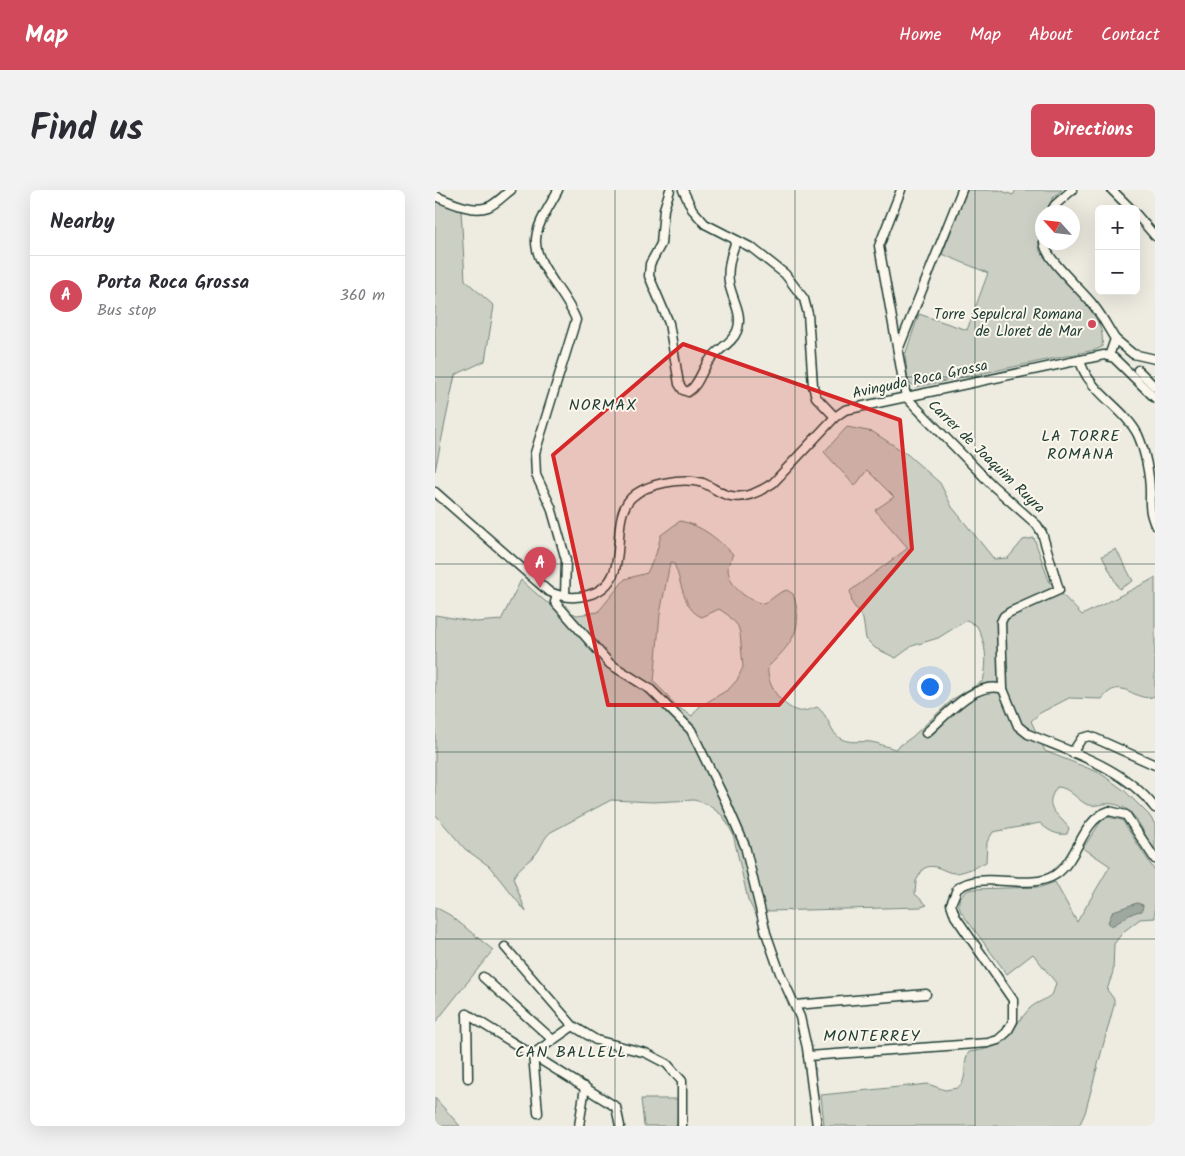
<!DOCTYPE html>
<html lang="en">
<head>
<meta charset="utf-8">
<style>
	body { margin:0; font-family:Kalam,sans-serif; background:#f2f2f3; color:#2b2b33 }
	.controls { position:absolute; right:15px; top:15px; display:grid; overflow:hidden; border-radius:8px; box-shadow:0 5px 20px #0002 }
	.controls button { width:45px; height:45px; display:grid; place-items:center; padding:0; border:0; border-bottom:1px solid #e1e1e2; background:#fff; color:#2b2b33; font:25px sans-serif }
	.compass { position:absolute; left:600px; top:15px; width:45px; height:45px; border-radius:50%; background:#fff; box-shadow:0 5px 20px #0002; rotate:297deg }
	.you { position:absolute; left:494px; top:496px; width:18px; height:18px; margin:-12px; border:4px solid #fff; border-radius:50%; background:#1a73e8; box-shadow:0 0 0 8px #1a73e833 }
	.badge { display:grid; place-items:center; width:32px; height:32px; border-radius:50%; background:#d1495b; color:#fff; font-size:16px; font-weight:700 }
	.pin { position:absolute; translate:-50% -41px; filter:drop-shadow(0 1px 2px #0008) }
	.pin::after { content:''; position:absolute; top:26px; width:18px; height:15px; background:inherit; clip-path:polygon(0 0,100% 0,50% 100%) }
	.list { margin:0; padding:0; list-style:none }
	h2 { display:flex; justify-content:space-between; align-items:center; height:65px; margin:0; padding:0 20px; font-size:21px }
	h2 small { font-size:16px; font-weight:400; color:#7c7c81 }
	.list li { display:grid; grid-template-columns:32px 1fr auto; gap:15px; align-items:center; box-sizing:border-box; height:80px; padding:0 20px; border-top:1px solid #e1e1e2 }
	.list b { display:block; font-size:19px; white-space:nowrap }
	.list p { margin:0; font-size:16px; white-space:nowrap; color:#7c7c81 }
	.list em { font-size:16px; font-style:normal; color:#7c7c81 }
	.map { position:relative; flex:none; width:720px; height:936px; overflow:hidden; border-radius:8px }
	header { display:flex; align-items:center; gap:30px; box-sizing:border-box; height:70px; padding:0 25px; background:#d1495b; color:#fff }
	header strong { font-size:24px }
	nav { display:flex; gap:28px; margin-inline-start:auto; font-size:18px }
	.intro { display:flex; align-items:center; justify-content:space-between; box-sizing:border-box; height:120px; padding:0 30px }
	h1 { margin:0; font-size:35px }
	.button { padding:12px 22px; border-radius:8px; background:#d1495b; color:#fff; font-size:18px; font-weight:700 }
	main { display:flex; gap:30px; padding:0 30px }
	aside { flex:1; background:#fff; border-radius:8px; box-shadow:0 5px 20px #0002 }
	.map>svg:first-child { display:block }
	.green { fill:#cbcfc4; stroke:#75867c; fill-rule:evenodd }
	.water { fill:#9fa89f; stroke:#6c7d74 }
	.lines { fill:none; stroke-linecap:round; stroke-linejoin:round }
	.street-casing { stroke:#1f3d34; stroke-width:11 }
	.street { stroke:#fbf7ec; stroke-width:8 }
	.marked { fill:#d62828; fill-opacity:0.2; stroke:#d62828; stroke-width:4; stroke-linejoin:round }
	.grid { fill:none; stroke:#1f3d34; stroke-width:1; stroke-opacity:0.55 }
	.poi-dot { fill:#d1495b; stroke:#fbf7ec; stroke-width:2 }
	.labels { text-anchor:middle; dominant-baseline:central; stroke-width:4; stroke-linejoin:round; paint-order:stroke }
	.poi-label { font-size:15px; fill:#1f3d34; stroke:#fbf7ec; text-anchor:end }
	.street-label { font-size:15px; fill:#1f3d34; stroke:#fbf7ec }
	.neighbourhood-label { font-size:16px; letter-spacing:1px; fill:#1f3d34; stroke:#fbf7ec }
</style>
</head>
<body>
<header>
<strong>Map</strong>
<nav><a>Home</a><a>Map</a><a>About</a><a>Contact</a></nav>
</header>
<div class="intro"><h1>Find us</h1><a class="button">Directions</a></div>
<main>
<aside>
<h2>Nearby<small></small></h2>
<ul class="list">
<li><span class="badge">A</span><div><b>Porta Roca Grossa</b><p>Bus stop</p></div><em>360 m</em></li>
</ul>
</aside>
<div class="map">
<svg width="720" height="936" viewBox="0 0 720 936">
	<rect width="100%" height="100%" fill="#eeece1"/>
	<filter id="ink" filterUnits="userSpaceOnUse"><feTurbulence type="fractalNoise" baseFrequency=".02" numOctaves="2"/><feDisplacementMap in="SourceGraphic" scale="10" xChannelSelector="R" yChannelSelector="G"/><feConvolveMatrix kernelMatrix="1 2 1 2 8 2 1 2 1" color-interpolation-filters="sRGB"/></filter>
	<g filter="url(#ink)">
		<!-- green -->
		<g class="green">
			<path d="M 532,0 L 564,0 L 578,5 L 581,0 L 627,0 L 618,8 L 610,22 L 608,22 C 607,35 601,48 605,61 C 608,67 616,74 621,78 C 639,98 672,128 667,157 L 660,160 L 481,197 L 473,192 L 470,165 L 484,124 L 532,140 L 553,83 L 507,64 Z"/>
			<path d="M 0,11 L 26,19 L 30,90 L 59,116 L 50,171 L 20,185 L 0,281 Z"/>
			<path d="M 412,237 L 438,242 L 472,264 L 505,293 L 517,317 L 559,369 L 573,368 L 588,350 L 599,348 L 614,391 L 647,425 L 720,388 L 720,506 C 700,515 687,483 667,509 L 634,508 L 605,523 L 596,531 L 610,561 L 665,583 L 690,601 L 714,625 L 720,634 L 720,661 C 707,644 703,618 678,614 C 669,612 660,618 651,614 C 641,609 634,597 622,597 C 607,618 622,622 634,638 L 632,644 C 622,646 612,640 605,633 L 558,642 L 552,652 L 551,672 C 544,676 530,682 522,683 C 509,684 501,671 488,679 L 481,691 L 480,704 L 492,715 L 486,717 L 333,721 L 327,722 L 322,727 L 313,710 L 298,644 L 288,626 L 272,614 L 259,610 L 218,612 L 176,610 L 116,642 C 108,648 107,657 100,665 C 91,674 84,677 78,688 L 91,722 L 54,676 L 30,659 L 0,624 L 0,425 L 41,432 L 66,430 L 86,390 L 111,412 L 142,425 L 163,422 L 190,389 L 212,383 L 221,364 L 226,345 L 245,331 C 267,335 282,349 298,364 C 296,369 293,374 293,379 C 294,397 313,411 329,414 L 346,402 L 352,400 L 358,404 C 370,439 357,453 333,477 C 331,494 346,516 363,521 C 369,522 376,519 382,517 C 393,525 394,537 402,546 C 413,556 428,549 441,553 C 447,555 454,557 460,559 L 477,547 L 518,509 L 548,491 C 553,472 551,453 542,436 L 532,430 L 503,448 L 477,456 L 461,468 L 440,458 L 431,449 L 428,429 L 417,413 L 415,401 L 473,358 L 440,320 L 459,307 L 432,280 L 420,296 L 389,262 ZM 238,372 C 247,389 247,420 267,427 L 284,419 L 293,425 L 303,436 L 305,443 L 308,477 L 302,490 L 294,499 L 264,517 L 257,526 L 246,519 L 219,492 L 225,424 L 235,373 Z"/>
			<path d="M 681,359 L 698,391 L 684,399 L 667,366 Z"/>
			<path d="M 673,627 L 687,630 L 720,681 L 720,728 L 705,729 L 688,742 L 679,754 L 678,782 L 672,800 L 679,809 L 679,815 L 650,923 L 644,936 L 389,936 L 386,905 L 493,894 L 510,900 L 522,898 C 535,889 526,874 534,862 C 572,858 573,843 595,818 C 602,812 611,810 618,803 L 621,793 L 598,764 L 572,784 L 526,722 C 521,710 525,703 537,699 L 606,697 L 620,692 L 642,732 L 675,676 L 648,658 L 667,630 Z"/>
			<path d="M 0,717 L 15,725 L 58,760 L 0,833 Z"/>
			<path d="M 0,908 L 25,936 L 0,936 Z"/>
			<path d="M 206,909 L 243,909 L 242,936 L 209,936 Z"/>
		</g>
		<!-- water -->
		<path class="water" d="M 702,713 L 708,715 L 707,721 C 694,722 688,731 676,736 L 673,732 L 678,721 Z"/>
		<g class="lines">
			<defs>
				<g id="street">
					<path d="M 123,0 C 116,14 102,33 101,49 C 99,75 132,104 141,130 L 100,263 L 101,285 L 116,317 L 131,370 L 130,406"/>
					<path d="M 235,0 L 229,19 L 226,54 L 215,74 L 214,86 L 234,133 L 244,194 L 248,200 L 253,202 C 264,195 266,181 274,171 C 282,159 297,154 302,141 C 309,124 296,108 294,92 C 292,79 296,64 301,51"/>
					<path d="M 248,0 L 257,19 L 270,34 L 317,58 L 350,84 L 369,109 L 373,124 L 378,196 L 381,207 L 400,227"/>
					<path d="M 466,0 L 444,56 L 471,207"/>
					<path d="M 677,0 L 696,19"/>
					<path d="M 0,6 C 15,12 37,23 53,17 C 61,14 69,5 76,0"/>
					<path d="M 616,22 L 620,15 L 637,0"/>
					<path d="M 701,24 L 720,46"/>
					<path d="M 609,52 C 610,69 648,101 659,116 C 667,126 673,138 680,149 L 674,166"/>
					<path d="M 680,149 L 698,164 L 720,169"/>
					<path d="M 463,160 L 527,0"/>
					<path d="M 645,170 C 652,201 689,217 703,245 C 710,261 715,285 715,302 C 715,317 714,320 720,335"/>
					<path d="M 703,180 L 720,197"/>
					<path d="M 471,207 L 557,295 L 602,335 L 607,343 L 624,400 L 575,422 L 569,426 L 566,432 L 568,499 L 583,536 L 593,544 C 638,563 690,578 720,618"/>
					<path d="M 0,302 L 113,401 C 125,407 139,409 153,405 C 201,392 171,334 196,308 C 211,293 249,287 268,293 C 278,297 286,305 296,306 C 310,309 326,301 338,293 L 400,227 L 410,220 L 669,165 L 679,168 L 720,208"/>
					<path d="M 122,405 L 120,412 L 175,474 L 215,499 L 256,540 L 290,610 L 310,656 L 331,743 L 345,783 L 365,827 L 372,858 L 382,936"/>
					<path d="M 491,543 C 511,526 539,490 568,499"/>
					<path d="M 637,563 L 647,548 L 655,546 L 720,575"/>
					<path d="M 70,757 L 138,836 L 161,850 L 211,863 L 232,874 L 247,891 L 247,936"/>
					<path d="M 48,787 L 118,850"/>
					<path d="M 360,815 L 491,804"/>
					<path d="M 32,824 L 181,917 L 185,936"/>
					<path d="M 32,824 L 33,888"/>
					<path d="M 373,866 L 553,853 L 563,850 L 572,842 L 578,831 L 578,810 L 520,726 L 516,714 L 522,699 C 545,679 594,702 620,685 C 644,669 646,630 674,621 L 691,625 L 720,669"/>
					<path d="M 103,923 L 98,864 L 138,836"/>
					<path d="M 144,936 L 150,897"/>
				</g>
			</defs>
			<!-- street casing -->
			<use href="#street" class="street-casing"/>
			<!-- street -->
			<use href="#street" class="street"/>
		</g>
	</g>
	<!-- marked area -->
	<path class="marked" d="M 248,154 L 465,230 L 477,359 L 344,515 L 173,515 L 118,265 Z"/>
	<!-- grid -->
	<path class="grid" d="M 180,0 L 180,936M 360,0 L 360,936M 540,0 L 540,936M 0,187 L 720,187M 0,374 L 720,374M 0,562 L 720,562M 0,749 L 720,749"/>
	<!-- markers -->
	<circle class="poi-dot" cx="657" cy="134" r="5"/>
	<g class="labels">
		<!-- poi labels -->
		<g class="poi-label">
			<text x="647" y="125">Torre Sepulcral Romana<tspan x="647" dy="17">de Lloret de Mar</tspan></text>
		</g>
		<!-- street labels -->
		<g class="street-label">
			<text transform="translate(485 190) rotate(-12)">Avinguda Roca Grossa</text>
			<text transform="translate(551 267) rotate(44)">Carrer de Joaquim Ruyra</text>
		</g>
		<!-- neighbourhood labels -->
		<g class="neighbourhood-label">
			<text x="168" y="215">NORMAX</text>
			<text x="646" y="246">LA TORRE<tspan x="646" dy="18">ROMANA</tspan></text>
			<text x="437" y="846">MONTERREY</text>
			<text x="136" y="862">CAN BALLELL</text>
		</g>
	</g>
</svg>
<div class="controls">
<button>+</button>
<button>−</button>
</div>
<svg class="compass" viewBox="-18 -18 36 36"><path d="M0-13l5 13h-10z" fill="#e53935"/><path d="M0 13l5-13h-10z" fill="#7c7c81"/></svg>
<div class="you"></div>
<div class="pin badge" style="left:105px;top:398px">A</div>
</div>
</main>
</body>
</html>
